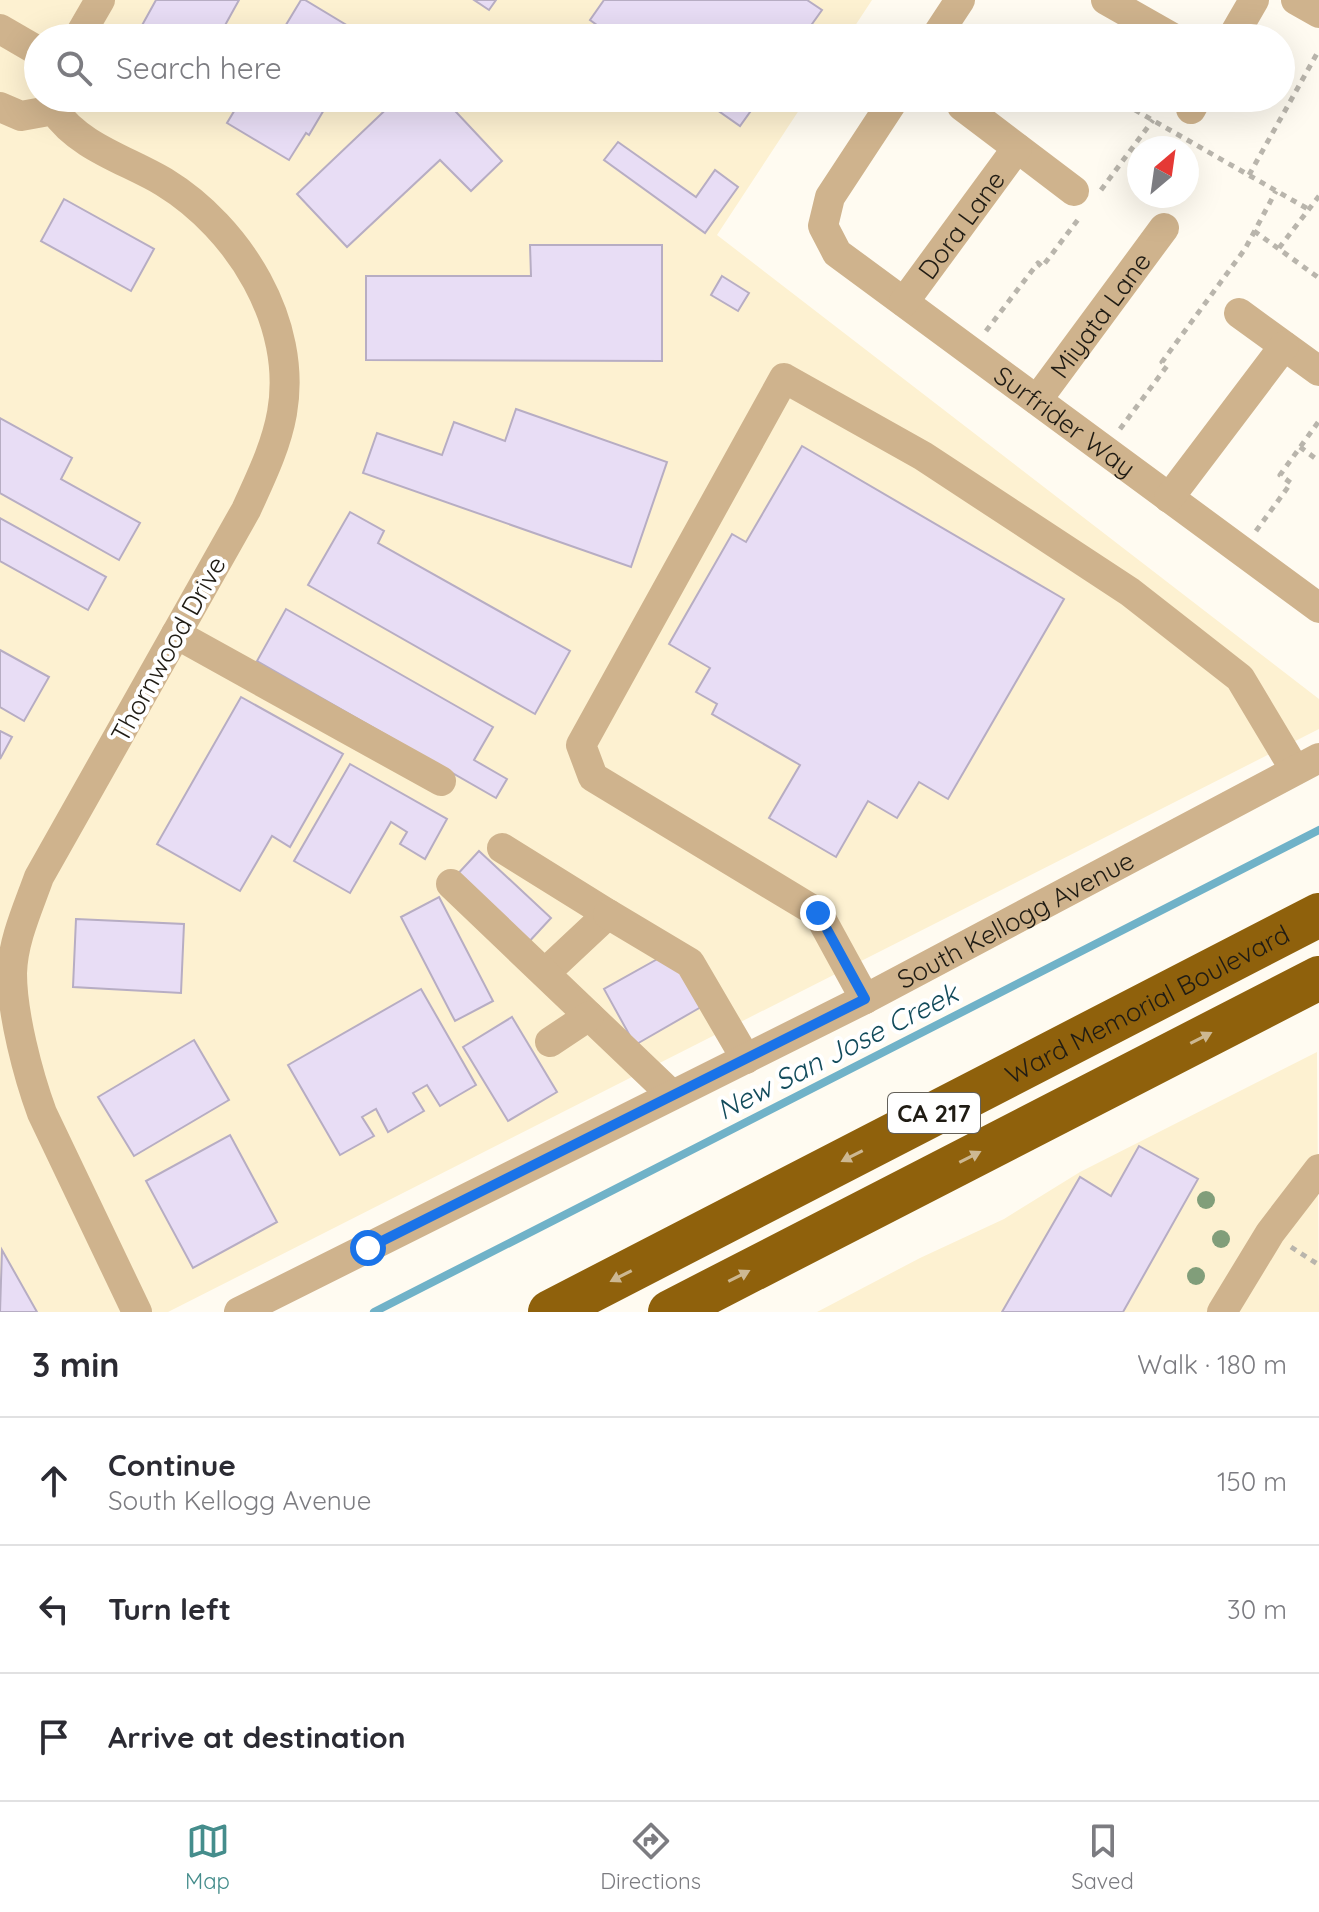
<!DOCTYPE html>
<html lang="en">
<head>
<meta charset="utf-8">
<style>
	body { margin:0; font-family:Quicksand,sans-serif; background:#f2f2f3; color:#2b2b33 }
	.compass { position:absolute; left:1127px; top:136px; width:72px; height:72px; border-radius:50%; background:#fff; box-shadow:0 8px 32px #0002; rotate:29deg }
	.stop { position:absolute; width:24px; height:24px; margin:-18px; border:6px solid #1a73e8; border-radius:50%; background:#fff }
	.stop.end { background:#1a73e8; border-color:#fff; box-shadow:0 2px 8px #0008 }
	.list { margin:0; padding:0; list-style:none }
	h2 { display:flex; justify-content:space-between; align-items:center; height:104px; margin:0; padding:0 32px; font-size:34px }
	h2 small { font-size:26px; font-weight:400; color:#7c7c81 }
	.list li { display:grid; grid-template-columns:52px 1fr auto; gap:24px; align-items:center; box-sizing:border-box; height:128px; padding:0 32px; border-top:2px solid #e1e1e2 }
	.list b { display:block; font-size:30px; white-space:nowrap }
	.list p { margin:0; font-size:26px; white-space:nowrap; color:#7c7c81 }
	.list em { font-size:26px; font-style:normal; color:#7c7c81 }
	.icon { flex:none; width:44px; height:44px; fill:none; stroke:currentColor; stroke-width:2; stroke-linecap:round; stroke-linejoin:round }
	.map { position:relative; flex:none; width:1319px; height:1312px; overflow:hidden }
	.search { position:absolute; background:#fff; box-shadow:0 8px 32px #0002; left:24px; right:24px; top:24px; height:88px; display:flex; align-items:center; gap:20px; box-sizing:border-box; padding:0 28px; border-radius:44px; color:#7c7c81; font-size:30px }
	.sheet { height:488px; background:#fff }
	nav { display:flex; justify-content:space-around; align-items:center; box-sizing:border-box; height:112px; border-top:2px solid #e1e1e2; background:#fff; font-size:22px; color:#7c7c81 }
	nav a { display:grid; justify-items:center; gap:4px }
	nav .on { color:#458d8c }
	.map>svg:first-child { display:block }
	.built { fill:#fdf1d1 }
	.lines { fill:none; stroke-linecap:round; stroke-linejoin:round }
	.stream { stroke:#70b2c8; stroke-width:8 }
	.building { fill:#e8ddf5; stroke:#b7adc3; stroke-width:2 }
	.path { stroke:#b9b5ac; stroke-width:5; stroke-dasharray:6 6; stroke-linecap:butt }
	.minor { stroke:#cfb38d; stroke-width:30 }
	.highway { stroke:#8f610c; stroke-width:44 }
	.tree { fill:#819e7a }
	.oneway { fill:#cdb892 }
	.route { stroke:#1a73e8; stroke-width:10 }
	.labels { text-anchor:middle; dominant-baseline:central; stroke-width:8; stroke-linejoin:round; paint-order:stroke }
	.shield { fill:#fff; stroke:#63605a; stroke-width:2 }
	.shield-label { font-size:24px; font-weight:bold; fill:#201c14 }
	.street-label { font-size:26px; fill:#201c14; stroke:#fff }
	.water-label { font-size:28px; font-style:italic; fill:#124b5b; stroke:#fff }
</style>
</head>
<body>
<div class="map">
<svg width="1319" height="1312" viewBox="0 0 1319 1312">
	<rect width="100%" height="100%" fill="#fffbf1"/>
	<!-- built -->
	<g class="built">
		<path d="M 0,0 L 872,0 L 847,38 L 38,38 L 38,98 L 807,98 L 717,235 L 1319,699 L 1319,729 L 168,1312 L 0,1312 Z"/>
		<path d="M 1317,1052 L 1319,1312 L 817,1312 L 920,1258 L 1004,1219 L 1080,1172 Z"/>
	</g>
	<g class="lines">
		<!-- stream -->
		<path class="stream" d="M 374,1312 L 1319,830"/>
	</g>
	<!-- building -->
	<g class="building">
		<path d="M 156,0 L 239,0 L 218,38 L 135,38 Z"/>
		<path d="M 301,0 L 305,0 L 368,38 L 278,38 Z"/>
		<path d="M 474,0 L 496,0 L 489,10 Z"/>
		<path d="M 604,0 L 807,0 L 822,10 L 802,38 L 615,38 L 590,20 Z"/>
		<path d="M 242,98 L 331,98 L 309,135 L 306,133 L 289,160 L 227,123 Z"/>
		<path d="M 398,98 L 443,98 L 502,161 L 471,191 L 440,160 L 347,247 L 297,194 Z"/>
		<path d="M 700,98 L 760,98 L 740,126 Z"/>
		<path d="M 618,142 L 696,197 L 715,170 L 738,187 L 705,233 L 604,160 Z"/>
		<path d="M 64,199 L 154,249 L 131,291 L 41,241 Z"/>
		<path d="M 530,245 L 662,245 L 662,361 L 366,360 L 366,276 L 531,276 Z"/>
		<path d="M 722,276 L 749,293 L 738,311 L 711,295 Z"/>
		<path d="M 516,409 L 667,462 L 631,567 L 363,473 L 377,433 L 442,455 L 454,422 L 505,441 Z"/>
		<path d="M 0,418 L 72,458 L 61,479 L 140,523 L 119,560 L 0,493 Z"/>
		<path d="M 802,446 L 1064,599 L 948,799 L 919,782 L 897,818 L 868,801 L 836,857 L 769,818 L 800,765 L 712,714 L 717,704 L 696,692 L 710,668 L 669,644 L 732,534 L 746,542 Z"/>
		<path d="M 350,512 L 384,531 L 378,543 L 570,651 L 535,714 L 308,585 Z"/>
		<path d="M 0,518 L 106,577 L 88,610 L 0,561 Z"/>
		<path d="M 286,609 L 493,727 L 474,760 L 507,779 L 496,798 L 257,661 Z"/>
		<path d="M 0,650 L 49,677 L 24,721 L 0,707 Z"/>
		<path d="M 241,697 L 343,754 L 290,847 L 272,836 L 240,891 L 157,844 Z"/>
		<path d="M 0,731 L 12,737 L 0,759 Z"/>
		<path d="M 350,764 L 447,819 L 425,859 L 400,844 L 407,832 L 391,822 L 350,893 L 294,861 Z"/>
		<path d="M 479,851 L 551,918 L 526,945 L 454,878 Z"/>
		<path d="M 439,897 L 493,1001 L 455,1021 L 401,917 Z"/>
		<path d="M 76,919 L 184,924 L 181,993 L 73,987 Z"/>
		<path d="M 670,952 L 701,1007 L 635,1045 L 604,989 Z"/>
		<path d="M 421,989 L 476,1085 L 440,1106 L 427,1085 L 413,1093 L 424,1111 L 388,1132 L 376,1109 L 362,1117 L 374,1136 L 340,1155 L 288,1065 Z"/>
		<path d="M 512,1017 L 557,1092 L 508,1121 L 463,1047 Z"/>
		<path d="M 194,1040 L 229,1100 L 134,1156 L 98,1097 Z"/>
		<path d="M 230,1135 L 277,1222 L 193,1268 L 146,1181 Z"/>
		<path d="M 1139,1146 L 1198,1179 L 1123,1312 L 1002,1312 L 1080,1177 L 1111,1196 Z"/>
		<path d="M 2,1250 L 37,1312 L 0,1312 Z"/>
	</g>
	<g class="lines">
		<!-- path -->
		<g class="path">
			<path d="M 975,27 L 995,38"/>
			<path d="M 1114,98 L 1308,209"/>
			<path d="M 1249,175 L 1319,50"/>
			<path d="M 1101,190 L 1153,120"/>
			<path d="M 1254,231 L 1319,278"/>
			<path d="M 1279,248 L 1319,196"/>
			<path d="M 986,331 L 1038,263 L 1042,267 L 1080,217"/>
			<path d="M 1120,429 L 1167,366 L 1162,362 L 1245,249 L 1276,191"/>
			<path d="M 1300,447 L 1319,461"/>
			<path d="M 1256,531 L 1291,483 L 1280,475 L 1319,421"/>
			<path d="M 1291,1247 L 1319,1265"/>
		</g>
		<!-- minor -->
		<g class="minor">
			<path d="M 1106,0 L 1173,38"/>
			<path d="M 1296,0 L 1319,13"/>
			<path d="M 0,29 L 38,51"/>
			<path d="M 78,38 L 100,0"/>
			<path d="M 935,38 L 960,0"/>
			<path d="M 1232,38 L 1254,0"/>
			<path id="s1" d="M 895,98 L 830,197 L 823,226 L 837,253 L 1319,608"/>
			<path d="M 962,106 L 1074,191"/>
			<path d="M 0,107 L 21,116 L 54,110 C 79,147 127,160 164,182 C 239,228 298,323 282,413 C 276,447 260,479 246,510 L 39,877 C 28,908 13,940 12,973 C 12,1014 28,1075 42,1113 L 137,1312"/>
			<path d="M 1191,109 L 1197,98"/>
			<path id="s2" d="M 904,302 L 1017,148"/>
			<path d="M 1239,313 L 1319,371"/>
			<path id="s3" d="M 1037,400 L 1164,228"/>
			<path d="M 1169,498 L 1284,346"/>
			<path d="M 176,634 L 441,781"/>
			<path d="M 502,848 L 608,914 L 545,973"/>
			<path d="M 451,884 L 672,1095"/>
			<path d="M 608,914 L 690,963 L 746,1059"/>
			<path d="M 865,999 L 818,913 L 593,777 L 581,745 L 784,378 L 923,456 L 1130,592 L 1240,678 L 1295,770"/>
			<path d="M 550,1042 L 589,1016"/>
			<path id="s4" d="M 239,1312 L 865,999 L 1319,758"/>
			<path d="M 1222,1312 L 1270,1233 L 1319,1169"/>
		</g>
		<!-- highway -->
		<g class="highway">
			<path id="s5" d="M 550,1312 L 1319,915"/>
			<path d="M 670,1312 L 1319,978"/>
		</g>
	</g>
	<!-- trees -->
	<g class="tree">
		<circle cx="1206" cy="1200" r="9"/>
		<circle cx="1221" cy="1239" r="9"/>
		<circle cx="1196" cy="1276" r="9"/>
	</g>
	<!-- one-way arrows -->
	<defs><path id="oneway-solid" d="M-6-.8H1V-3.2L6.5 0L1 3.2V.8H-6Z" transform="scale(2)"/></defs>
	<g class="oneway">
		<use href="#oneway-solid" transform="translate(1201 1038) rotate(-27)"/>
		<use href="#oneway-solid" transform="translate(852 1156) rotate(153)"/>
		<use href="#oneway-solid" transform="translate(970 1157) rotate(-27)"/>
		<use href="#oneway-solid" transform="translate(621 1276) rotate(153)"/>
		<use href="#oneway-solid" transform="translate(739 1276) rotate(-27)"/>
	</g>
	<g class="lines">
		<!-- route -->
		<path class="route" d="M 368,1248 L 865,999 L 818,913"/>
	</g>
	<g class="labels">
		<!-- shield labels -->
		<rect class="shield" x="888" y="1093" width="92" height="40" rx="6"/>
		<g class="shield-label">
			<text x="934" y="1113">CA 217</text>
		</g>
		<!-- street labels -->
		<g class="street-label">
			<text stroke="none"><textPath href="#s2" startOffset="96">Dora Lane</textPath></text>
			<text stroke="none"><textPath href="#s3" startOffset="106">Miyata Lane</textPath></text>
			<text stroke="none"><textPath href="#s1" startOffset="462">Surfrider Way</textPath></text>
			<text transform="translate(168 649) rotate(-61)">Thornwood Drive</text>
			<text stroke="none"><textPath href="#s4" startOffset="870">South Kellogg Avenue</textPath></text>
			<text stroke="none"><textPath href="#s5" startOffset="672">Ward Memorial Boulevard</textPath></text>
		</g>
		<!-- water labels -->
		<g class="water-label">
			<text transform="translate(837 1051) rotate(-27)">New San Jose Creek</text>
		</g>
	</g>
</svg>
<svg class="compass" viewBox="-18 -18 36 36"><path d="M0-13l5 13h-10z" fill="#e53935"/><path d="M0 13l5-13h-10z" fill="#7c7c81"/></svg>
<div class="stop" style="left:368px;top:1248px"></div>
<div class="stop end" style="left:818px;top:913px"></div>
<div class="search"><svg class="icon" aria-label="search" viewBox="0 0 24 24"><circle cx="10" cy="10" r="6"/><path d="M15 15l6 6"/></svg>Search here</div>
</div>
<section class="sheet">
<h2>3 min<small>Walk · 180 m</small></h2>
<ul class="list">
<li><svg class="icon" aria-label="ahead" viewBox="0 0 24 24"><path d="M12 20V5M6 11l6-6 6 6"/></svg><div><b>Continue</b><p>South Kellogg Avenue</p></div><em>150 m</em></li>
<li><svg class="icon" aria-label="left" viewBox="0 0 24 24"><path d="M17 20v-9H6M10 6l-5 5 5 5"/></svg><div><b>Turn left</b></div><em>30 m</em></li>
<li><svg class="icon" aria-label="arrive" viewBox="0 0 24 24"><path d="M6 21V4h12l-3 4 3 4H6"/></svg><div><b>Arrive at destination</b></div></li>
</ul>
</section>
<nav>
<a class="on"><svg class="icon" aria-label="map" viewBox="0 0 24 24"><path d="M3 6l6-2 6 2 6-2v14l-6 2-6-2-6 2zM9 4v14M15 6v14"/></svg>Map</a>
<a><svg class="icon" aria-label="directions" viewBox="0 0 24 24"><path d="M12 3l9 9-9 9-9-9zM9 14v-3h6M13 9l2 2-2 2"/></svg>Directions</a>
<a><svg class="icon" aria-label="saved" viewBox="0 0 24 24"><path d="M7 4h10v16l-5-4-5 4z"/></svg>Saved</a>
</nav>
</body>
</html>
